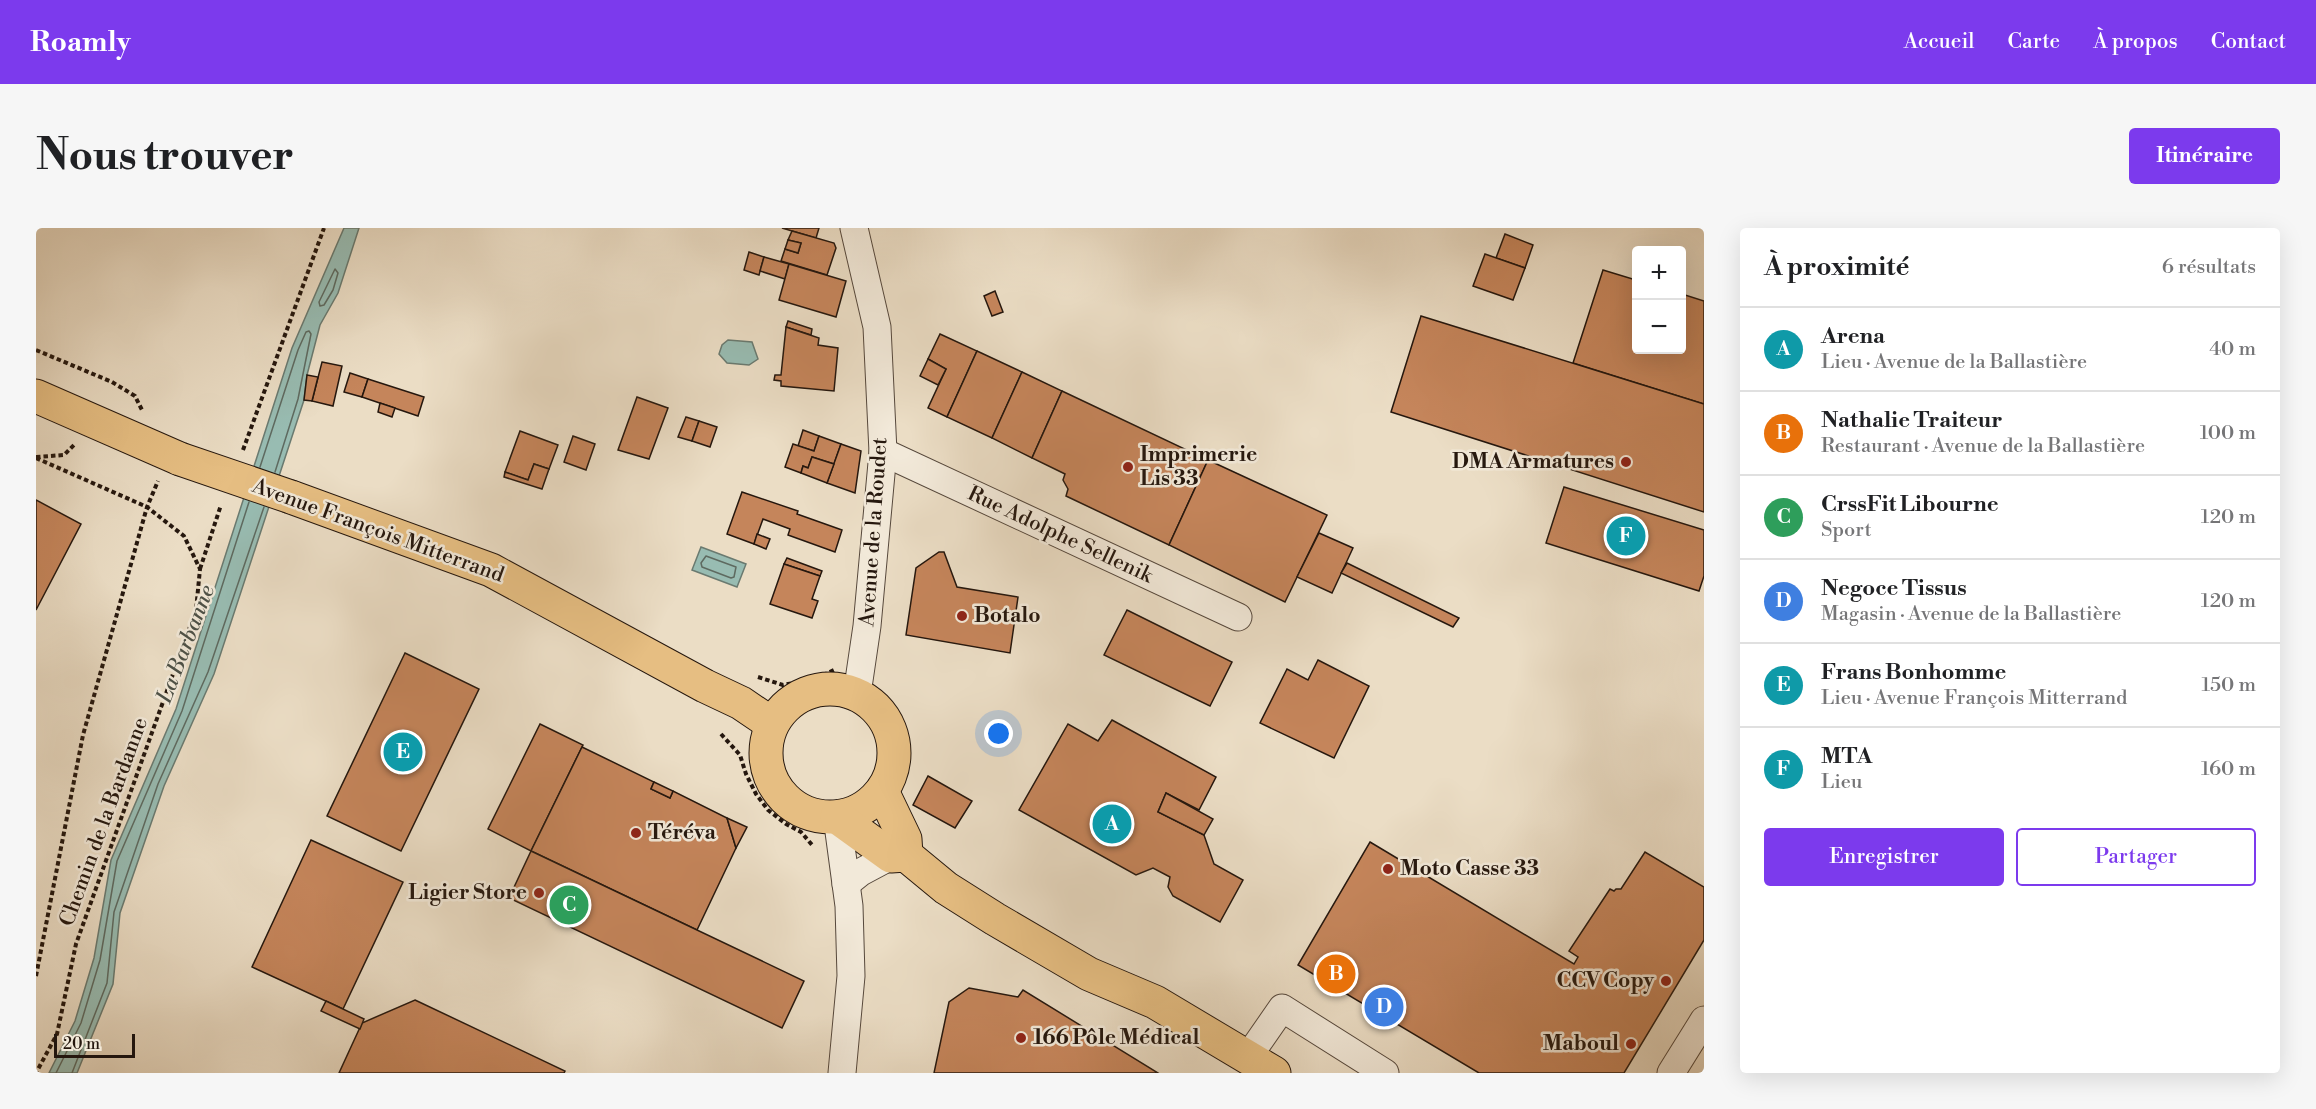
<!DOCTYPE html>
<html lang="fr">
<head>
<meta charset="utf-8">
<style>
	body { margin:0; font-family:"Libre Bodoni",serif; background:#f6f6f6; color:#202124 }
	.controls { position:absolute; right:18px; top:18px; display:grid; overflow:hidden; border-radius:6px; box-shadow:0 6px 24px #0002 }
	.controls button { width:54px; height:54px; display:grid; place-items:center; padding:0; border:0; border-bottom:2px solid #e0e0e0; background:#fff; color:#202124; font:30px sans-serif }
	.scale { position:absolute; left:18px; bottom:15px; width:81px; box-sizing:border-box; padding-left:6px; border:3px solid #25170e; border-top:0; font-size:16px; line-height:21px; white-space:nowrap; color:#25170e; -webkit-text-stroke:4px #f2e9d9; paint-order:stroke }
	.you { position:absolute; left:963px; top:506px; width:21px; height:21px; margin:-15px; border:4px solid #fff; border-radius:50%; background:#1a73e8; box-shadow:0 0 0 9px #1a73e833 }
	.badge { display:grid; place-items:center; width:39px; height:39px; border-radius:50%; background:#7c3aed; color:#fff; font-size:20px; font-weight:700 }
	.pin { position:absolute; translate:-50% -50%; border:3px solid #fff; box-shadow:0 2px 6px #0006 }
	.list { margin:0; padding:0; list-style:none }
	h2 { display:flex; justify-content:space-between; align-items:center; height:78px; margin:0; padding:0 24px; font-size:26px }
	h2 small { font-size:20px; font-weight:400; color:#757577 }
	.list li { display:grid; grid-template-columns:39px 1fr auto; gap:18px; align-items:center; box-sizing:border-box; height:84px; padding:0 24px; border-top:2px solid #e0e0e0 }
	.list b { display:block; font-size:22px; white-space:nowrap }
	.list p { margin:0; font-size:20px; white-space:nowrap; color:#757577 }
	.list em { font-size:20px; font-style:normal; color:#757577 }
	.actions { display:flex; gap:12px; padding:18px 24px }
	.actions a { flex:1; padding:14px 0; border:2px solid #7c3aed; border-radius:6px; text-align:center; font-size:21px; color:#7c3aed }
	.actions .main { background:#7c3aed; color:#fff }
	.map { position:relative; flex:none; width:1668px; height:845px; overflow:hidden; border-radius:6px }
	header { display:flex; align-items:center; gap:36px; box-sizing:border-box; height:84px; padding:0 30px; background:#7c3aed; color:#fff }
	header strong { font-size:28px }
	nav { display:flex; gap:33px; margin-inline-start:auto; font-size:21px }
	.intro { display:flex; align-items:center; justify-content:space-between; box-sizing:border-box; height:144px; padding:0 36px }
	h1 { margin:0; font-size:42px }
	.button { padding:15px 27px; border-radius:6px; background:#7c3aed; color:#fff; font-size:21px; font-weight:700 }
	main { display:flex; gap:36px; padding:0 36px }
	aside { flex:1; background:#fff; border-radius:6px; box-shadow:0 6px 24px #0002 }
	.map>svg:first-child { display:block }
	.water { fill:#98bcb2; stroke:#6a7a70; stroke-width:1.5 }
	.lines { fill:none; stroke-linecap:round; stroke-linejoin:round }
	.shore { stroke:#5e6a60; stroke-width:1.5 }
	.building { fill:#c5855b; stroke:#25170e; stroke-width:1.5 }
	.minor-casing { stroke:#56483c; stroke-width:29 }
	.major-casing { stroke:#25170e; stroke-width:35 }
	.path { stroke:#25170e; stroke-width:4; stroke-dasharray:4.5 3; stroke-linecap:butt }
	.minor { stroke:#f2e9d9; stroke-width:27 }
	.major { stroke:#e6be82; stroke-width:33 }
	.major-bridge-casing { stroke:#25170e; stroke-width:35; stroke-linecap:butt }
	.major-bridge { stroke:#e6be82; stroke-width:33 }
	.poi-dot { fill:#8f2418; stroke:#f2e9d9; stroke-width:2 }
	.labels { text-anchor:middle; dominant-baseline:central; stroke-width:5; stroke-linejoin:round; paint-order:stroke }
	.poi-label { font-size:21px; font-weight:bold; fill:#25170e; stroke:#f2e9d9; text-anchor:start }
	.street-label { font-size:21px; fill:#25170e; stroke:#f2e9d9 }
	.water-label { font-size:22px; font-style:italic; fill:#4d5147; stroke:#f2e9d9 }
</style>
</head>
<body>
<header>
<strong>Roamly</strong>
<nav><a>Accueil</a><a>Carte</a><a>À propos</a><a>Contact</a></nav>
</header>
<div class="intro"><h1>Nous trouver</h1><a class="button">Itinéraire</a></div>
<main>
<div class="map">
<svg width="1668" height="845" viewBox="0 0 1668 845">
	<rect width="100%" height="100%" fill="#ebddc5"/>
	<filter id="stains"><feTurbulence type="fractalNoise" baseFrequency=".00333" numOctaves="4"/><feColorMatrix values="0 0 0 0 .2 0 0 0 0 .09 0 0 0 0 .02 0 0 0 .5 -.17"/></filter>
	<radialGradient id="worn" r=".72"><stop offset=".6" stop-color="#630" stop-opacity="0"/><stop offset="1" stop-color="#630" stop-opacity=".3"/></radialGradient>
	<!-- water -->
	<g class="water">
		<path d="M 308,0 L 323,0 L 302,65 L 284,97 L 271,147 L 268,172 L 178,446 L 128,558 L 84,685 L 77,756 L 41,845 L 13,845 L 39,793 L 58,730 L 75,632 L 140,481 L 256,120 Z"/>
		<path d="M 692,112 L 716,114 L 722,131 L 713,137 L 691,135 L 683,126 L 686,117 Z"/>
		<path d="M 665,319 L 710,336 L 701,359 L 656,342 Z"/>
	</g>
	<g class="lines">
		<!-- shore -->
		<g class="shore">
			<path d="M 299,41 L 302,45 L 297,62 L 288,77 L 284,78 L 283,74 Z"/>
			<path d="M 224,239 L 262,122 L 270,104 L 273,103 L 275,106 L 262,171 L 239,244"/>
			<path d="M 670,328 L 700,339 L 698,349 L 695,350 L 666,339 L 665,335 Z"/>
			<path d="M 20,845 L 45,795 L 64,732 L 81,633 L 146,483 L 213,274"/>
			<path d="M 36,845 L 71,755 L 78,684 L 122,556 L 172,444 L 228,279"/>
		</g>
	</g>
	<!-- building -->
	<g class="building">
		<path d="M 746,0 L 783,0 L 780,10 Z"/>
		<path d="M 756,3 L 798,15 L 800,20 L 791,47 L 745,33 L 749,21 L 762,25 L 765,15 L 752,12 Z"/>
		<path d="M 1469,6 L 1497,17 L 1489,40 L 1460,30 Z"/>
		<path d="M 752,12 L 765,15 L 762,25 L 749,21 Z"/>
		<path d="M 713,24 L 728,29 L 723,47 L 708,42 Z"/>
		<path d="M 1449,26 L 1489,40 L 1477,72 L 1437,58 Z"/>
		<path d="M 728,29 L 753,36 L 749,51 L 724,43 Z"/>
		<path d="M 753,36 L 810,53 L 800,89 L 743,72 Z"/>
		<path d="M 1567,42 L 1600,52 L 1600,122 L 1646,122 L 1646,66 L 1668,73 L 1668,176 L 1537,135 Z"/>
		<path d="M 959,63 L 967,84 L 956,88 L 948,68 Z"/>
		<path d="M 1385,88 L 1668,176 L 1668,284 L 1355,184 Z"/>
		<path d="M 752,93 L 776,101 L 775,107 L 750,99 Z"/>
		<path d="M 750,99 L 783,110 L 782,117 L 802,120 L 798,163 L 745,158 L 745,153 L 738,152 L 739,147 L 745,147 Z"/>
		<path d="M 904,106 L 941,123 L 911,189 L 892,180 L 910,141 L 892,131 Z"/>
		<path d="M 941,123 L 986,144 L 956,210 L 911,189 Z"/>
		<path d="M 892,131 L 910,141 L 902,157 L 884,148 Z"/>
		<path d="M 286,134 L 306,138 L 297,178 L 276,173 Z"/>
		<path d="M 986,144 L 1026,163 L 996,230 L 956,210 Z"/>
		<path d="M 314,145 L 332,151 L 326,169 L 308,164 Z"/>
		<path d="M 271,147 L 282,149 L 276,173 L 268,172 Z"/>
		<path d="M 332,151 L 388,169 L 382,188 L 326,169 Z"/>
		<path d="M 1026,163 L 1172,232 L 1133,317 L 1030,268 L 1032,261 L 1027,252 L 1029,246 L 996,230 Z"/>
		<path d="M 601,169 L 632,180 L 613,231 L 582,222 Z"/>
		<path d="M 344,175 L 359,180 L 356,189 L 342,184 Z"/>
		<path d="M 650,189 L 663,193 L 656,213 L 642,209 Z"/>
		<path d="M 663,193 L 681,199 L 674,219 L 656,213 Z"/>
		<path d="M 767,202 L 783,208 L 778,223 L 762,218 Z"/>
		<path d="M 484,203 L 522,217 L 513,241 L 498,236 L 492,252 L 469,244 Z"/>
		<path d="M 537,208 L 559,216 L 550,242 L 528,234 Z"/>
		<path d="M 783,208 L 805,216 L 798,236 L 776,229 L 772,240 L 767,238 L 765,245 L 749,239 L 757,216 L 778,223 Z"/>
		<path d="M 805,216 L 825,223 L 819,265 L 791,255 Z"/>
		<path d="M 776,229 L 798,236 L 791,255 L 765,245 L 767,238 L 772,240 Z"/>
		<path d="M 1172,232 L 1291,287 L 1249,374 L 1133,317 Z"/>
		<path d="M 498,236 L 513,241 L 506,261 L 468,249 L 469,244 L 492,252 Z"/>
		<path d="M 1528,259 L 1668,302 L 1668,348 L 1663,363 L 1510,315 Z"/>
		<path d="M 706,264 L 762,283 L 761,286 L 806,302 L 799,324 L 752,307 L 754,301 L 727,291 L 718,316 L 691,306 Z"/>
		<path d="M 0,272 L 45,296 L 0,382 Z"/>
		<path d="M 1283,305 L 1317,320 L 1296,365 L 1261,349 Z"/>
		<path d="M 721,306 L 734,311 L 730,321 L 718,316 Z"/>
		<path d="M 903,324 L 908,324 L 921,359 L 982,369 L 974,425 L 870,407 L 880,340 Z"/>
		<path d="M 751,330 L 786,343 L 784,348 L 748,336 Z"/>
		<path d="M 1311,335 L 1423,390 L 1417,399 L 1305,345 Z"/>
		<path d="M 748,336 L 784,348 L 776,371 L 782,373 L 776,390 L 734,376 Z"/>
		<path d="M 1091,382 L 1196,434 L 1174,478 L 1068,427 Z"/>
		<path d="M 369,425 L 443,461 L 365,623 L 291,588 Z"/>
		<path d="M 1282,432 L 1333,458 L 1298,530 L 1224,495 L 1251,441 L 1272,452 Z"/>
		<path d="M 1076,492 L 1180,549 L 1163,582 L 1130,565 L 1122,584 L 1168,607 L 1178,636 L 1207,652 L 1184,694 L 1137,668 L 1132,659 L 1134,649 L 1117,640 L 1100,647 L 983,582 L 1032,496 L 1062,513 Z"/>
		<path d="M 504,496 L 547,517 L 495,623 L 452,601 Z"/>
		<path d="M 546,519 L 618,554 L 615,561 L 634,570 L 637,563 L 691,590 L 700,620 L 661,702 L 495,623 Z"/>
		<path d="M 892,548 L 936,573 L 919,600 L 877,577 Z"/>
		<path d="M 618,554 L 637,563 L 634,570 L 615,561 Z"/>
		<path d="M 1130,565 L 1177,591 L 1168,607 L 1122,584 Z"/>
		<path d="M 691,590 L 711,599 L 700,620 Z"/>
		<path d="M 275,612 L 367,654 L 307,781 L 216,739 Z"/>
		<path d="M 1334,614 L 1538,736 L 1542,729 L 1533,723 L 1574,661 L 1578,663 L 1580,661 L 1585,661 L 1609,624 L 1668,659 L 1668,712 L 1588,845 L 1443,845 L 1262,737 Z"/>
		<path d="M 495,623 L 768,753 L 746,800 L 473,670 Z"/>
		<path d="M 933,760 L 982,769 L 987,762 L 1122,845 L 898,845 L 913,774 Z"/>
		<path d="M 379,772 L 529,843 L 528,845 L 303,845 L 326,795 Z"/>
		<path d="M 290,773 L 328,791 L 324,801 L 285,783 Z"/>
	</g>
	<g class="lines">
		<defs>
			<g id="minor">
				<path d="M 818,0 L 841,99 L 847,224 L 831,398 L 821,466"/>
				<path d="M 847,224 L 1202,389"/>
				<path d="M 801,589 L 813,678 L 815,748 L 806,845"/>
				<path d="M 810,656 L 825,644 L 855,628"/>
				<path d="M 1212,829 L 1246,780 L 1349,845"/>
				<path d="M 1635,845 L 1668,792"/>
			</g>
			<g id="major">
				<path d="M 0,168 L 144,231"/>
				<path d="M 255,269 L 455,342 L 669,458 L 705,475 L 736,496"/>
				<circle cx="794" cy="525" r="64"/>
				<path d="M 846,563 L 869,611 L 870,627"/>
				<path d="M 801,589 L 855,628 L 870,627 L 910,660 L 959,691 L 1053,746 L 1119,774 L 1238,845"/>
			</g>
		</defs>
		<!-- minor casing -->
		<use href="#minor" class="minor-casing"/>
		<!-- major casing -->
		<use href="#major" class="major-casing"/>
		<!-- path -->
		<g class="path">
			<path d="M 0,122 L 76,154 L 99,168 L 106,182"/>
			<path d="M 207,222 L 288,0"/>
			<path d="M 0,229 L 28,227 L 39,216"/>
			<path d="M 0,230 L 111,279 L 148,308 L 164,341 L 160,382 L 40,716 L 21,806 L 0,845"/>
			<path d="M 164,341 L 185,277"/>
			<path d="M 722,449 L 747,457 L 781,450 L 798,442"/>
			<path d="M 685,506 L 704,527 L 710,546 L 720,566 L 732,582 L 750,596 L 765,604 L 777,618"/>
			<path d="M 0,748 L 47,507 L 111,279 L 122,253"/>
		</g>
		<!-- minor -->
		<use href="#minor" class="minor"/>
		<!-- major -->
		<use href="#major" class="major"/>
		<defs>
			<path id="major-bridge" d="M 144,231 L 255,269"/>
		</defs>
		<!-- major-bridge casing -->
		<use href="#major-bridge" class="major-bridge-casing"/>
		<!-- major-bridge -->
		<use href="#major-bridge" class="major-bridge"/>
	</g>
	<!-- markers -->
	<g class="poi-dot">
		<circle cx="1590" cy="234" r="6"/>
		<circle cx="1092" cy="239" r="6"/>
		<circle cx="926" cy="388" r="6"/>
		<circle cx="600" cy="605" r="6"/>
		<circle cx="1352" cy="641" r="6"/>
		<circle cx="503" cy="665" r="6"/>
		<circle cx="1630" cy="753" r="6"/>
		<circle cx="985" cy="810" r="6"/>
		<circle cx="1595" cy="816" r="6"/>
	</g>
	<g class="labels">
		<!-- poi labels -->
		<g class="poi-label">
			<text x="1104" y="227">Imprimerie<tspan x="1104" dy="24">Lis 33</tspan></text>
			<text x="1578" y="234" text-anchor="end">DMA Armatures</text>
			<text x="938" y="388">Botalo</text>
			<text x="612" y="605">Téréva</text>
			<text x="1364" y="641">Moto Casse 33</text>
			<text x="491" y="665" text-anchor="end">Ligier Store</text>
			<text x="1618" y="753" text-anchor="end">CCV Copy</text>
			<text x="997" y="810">166 Pôle Médical</text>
			<text x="1583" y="816" text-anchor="end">Maboul</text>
		</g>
		<!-- street labels -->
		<g class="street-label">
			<text transform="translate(342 303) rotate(20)">Avenue François Mitterrand</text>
			<text transform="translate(838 304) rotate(-86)">Avenue de la Roudet</text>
			<text transform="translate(1024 307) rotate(25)">Rue Adolphe Sellenik</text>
			<text transform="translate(68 594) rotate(-70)">Chemin de la Bardanne</text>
		</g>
		<!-- water labels -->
		<g class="water-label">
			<text transform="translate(150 416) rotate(-69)">La Barbanne</text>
		</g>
	</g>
	<rect width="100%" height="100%" filter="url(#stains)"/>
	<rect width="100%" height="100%" fill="url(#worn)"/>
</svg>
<div class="controls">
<button>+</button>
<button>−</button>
</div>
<div class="scale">20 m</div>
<div class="you"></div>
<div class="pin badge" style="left:1076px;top:596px;background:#0f9aa8">A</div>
<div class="pin badge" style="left:1300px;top:746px;background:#e8710a">B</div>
<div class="pin badge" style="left:533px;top:677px;background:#2e9e5b">C</div>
<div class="pin badge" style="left:1348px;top:779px;background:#3f7fe0">D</div>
<div class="pin badge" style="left:367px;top:524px;background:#0f9aa8">E</div>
<div class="pin badge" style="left:1590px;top:308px;background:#0f9aa8">F</div>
</div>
<aside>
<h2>À proximité<small>6 résultats</small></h2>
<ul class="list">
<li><span class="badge" style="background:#0f9aa8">A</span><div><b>Arena</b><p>Lieu · Avenue de la Ballastière</p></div><em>40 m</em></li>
<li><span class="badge" style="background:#e8710a">B</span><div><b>Nathalie Traiteur</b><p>Restaurant · Avenue de la Ballastière</p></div><em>100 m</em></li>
<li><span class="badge" style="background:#2e9e5b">C</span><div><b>CrssFit Libourne</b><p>Sport</p></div><em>120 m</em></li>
<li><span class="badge" style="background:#3f7fe0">D</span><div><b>Negoce Tissus</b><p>Magasin · Avenue de la Ballastière</p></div><em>120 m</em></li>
<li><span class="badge" style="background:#0f9aa8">E</span><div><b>Frans Bonhomme</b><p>Lieu · Avenue François Mitterrand</p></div><em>150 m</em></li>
<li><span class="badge" style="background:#0f9aa8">F</span><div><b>MTA</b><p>Lieu</p></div><em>160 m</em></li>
</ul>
<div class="actions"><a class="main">Enregistrer</a><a>Partager</a></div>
</aside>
</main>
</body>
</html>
